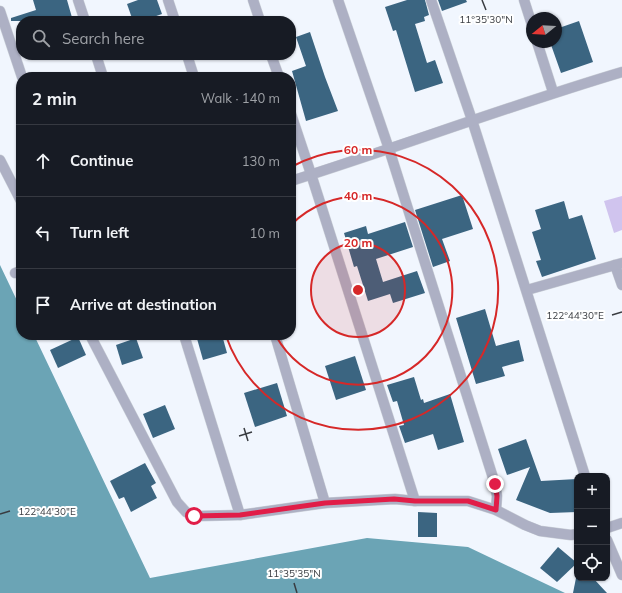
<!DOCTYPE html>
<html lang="en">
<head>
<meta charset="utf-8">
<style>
	body { margin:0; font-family:Mulish,sans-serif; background:#242831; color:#f1f3f6 }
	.controls { position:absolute; right:12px; bottom:12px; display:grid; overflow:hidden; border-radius:8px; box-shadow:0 1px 3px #0004 }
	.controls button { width:36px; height:36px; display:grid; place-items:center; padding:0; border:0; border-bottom:1px solid #363941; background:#171b24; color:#f1f3f6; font:20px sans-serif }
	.compass { position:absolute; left:526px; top:12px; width:36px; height:36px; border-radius:50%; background:#171b24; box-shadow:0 1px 3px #0004; rotate:252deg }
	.stop { position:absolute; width:12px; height:12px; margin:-9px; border:3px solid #e11d48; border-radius:50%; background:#fff }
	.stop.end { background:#e11d48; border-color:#fff; box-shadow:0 1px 4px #0008 }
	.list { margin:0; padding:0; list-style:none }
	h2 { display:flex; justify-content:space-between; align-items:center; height:52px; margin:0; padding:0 16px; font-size:17px }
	h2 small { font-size:13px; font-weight:400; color:#9ea1a6 }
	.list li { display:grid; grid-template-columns:26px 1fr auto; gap:12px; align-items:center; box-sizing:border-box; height:72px; padding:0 16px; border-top:1px solid #363941 }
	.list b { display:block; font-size:15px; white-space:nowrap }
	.list em { font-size:13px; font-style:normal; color:#9ea1a6 }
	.icon { flex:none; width:22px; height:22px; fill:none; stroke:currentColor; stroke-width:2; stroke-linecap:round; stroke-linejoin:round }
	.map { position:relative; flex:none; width:622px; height:593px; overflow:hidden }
	.search { position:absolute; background:#171b24; box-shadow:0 1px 3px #0004; left:16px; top:16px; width:280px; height:44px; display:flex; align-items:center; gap:10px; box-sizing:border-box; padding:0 14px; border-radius:16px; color:#9ea1a6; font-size:15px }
	.panel { position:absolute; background:#171b24; box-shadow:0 1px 3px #0004; left:16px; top:72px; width:280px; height:268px; border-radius:16px }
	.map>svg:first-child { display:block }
	.green { fill:#d0c4ee }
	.water { fill:#6ba4b5 }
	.building { fill:#3b6581 }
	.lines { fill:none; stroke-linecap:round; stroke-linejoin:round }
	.street-casing { stroke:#ccd1d8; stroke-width:11 }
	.street { stroke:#adb0c4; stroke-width:10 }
	.route { stroke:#e11d48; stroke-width:5 }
	.ticks { fill:none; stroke:#393c41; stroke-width:1.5 }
	.ring { fill:none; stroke:#d62828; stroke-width:2 }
	.ticks-label { font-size:10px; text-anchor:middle; fill:#393c41; stroke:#fff; stroke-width:4; stroke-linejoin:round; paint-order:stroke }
	.centre { fill:#d62828; stroke:#fff; stroke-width:2 }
	.ring-label { font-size:12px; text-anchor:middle; font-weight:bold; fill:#d62828; stroke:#fff; stroke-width:4; stroke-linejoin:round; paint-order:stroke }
</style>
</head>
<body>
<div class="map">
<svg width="622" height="593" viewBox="0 0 622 593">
	<rect width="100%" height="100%" fill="#f1f6fe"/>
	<!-- green -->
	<path class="green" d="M 622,196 L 622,230 L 614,233 L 604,201 Z"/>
	<!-- water -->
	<path class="water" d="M 0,265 L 21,309 L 21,335 L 34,335 L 150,578 L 367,538 L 468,547 L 565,593 L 0,593 Z"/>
	<!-- building -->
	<g class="building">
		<path d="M 33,0 L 67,0 L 73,21 L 11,21 L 11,18 L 36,10 Z"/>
		<path d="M 138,0 L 157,0 L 162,14 L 142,21 L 133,21 L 127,4 Z"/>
		<path d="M 407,0 L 425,0 L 429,15 L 424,17 L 425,21 L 415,24 L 427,63 L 435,60 L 443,83 L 415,92 L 396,30 L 393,31 L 385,7 Z"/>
		<path d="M 438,0 L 466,0 L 467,2 L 442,11 Z"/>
		<path d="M 579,21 L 593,62 L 561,73 L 550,42 L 556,42 L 556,29 Z"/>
		<path d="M 310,32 L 325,77 L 338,111 L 306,121 L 292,71 L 306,66 L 296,37 Z"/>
		<path d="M 462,195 L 473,229 L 442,239 L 450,261 L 433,267 L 415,210 Z"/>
		<path d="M 564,201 L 569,219 L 582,215 L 596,259 L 542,277 L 536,261 L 541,260 L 532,232 L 541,229 L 535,210 Z"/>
		<path d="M 405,222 L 413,247 L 376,259 L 383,282 L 417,271 L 425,293 L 393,303 L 390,294 L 368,301 L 357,266 L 354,267 L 344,233 L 366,226 L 368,234 Z"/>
		<path d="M 485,309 L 496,346 L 519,340 L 524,361 L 502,367 L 505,376 L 476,384 L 456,318 Z"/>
		<path d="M 196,335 L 222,335 L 227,353 L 203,360 Z"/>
		<path d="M 78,337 L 86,355 L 58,368 L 50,350 Z"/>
		<path d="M 136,338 L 143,358 L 122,365 L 116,345 Z"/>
		<path d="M 355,356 L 366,390 L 336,400 L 325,366 Z"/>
		<path d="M 414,377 L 421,400 L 423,399 L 424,403 L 450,394 L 464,442 L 438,450 L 433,434 L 405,443 L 399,426 L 404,425 L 397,401 L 393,402 L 387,385 Z"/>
		<path d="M 277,383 L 287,416 L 255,427 L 244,393 Z"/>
		<path d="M 165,405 L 175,429 L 153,438 L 143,414 Z"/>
		<path d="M 526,439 L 541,481 L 577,479 L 577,512 L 550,513 L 516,500 L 530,467 L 507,475 L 498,449 Z"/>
		<path d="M 145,463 L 156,483 L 151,486 L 157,498 L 131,512 L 124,497 L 119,499 L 110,481 Z"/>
		<path d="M 418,512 L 437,513 L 437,537 L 418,537 Z"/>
		<path d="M 558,547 L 577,563 L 557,582 L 540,568 Z"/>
		<path d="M 576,578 L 593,578 L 607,593 L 573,593 Z"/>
	</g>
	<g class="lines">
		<defs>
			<g id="street">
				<path d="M 78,0 L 85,21"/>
				<path d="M 168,0 L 175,21"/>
				<path d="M 253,0 L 260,21"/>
				<path d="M 338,0 L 389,149 L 495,484 L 497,496 L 496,510"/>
				<path d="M 431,0 L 472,120 L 585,476"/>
				<path d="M 524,0 L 532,25"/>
				<path d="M 0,11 L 22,77"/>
				<path d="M 537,42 L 553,92"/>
				<path d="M 96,55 L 103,77"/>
				<path d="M 187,55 L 194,77"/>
				<path d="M 271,55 L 279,77"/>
				<path d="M 291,114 L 311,174 L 415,501"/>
				<path d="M 0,160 L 21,201"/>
				<path d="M 291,181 C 402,146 511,105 622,72"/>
				<path d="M 615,265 L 622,285"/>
				<path d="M 15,273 L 21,271"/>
				<path d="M 527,290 L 622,263"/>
				<path d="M 90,335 L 177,502 L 186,512 L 194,516 L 200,516 L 240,515 L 325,503 L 395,499 L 415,501 L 468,501 L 496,510 L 525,525 L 540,531 L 571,535 L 577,534"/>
				<path d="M 184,335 L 240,515"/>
				<path d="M 275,335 L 325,503"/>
				<path d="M 607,528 L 622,523"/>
				<path d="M 607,540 L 622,575"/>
			</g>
		</defs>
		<!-- street casing -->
		<use href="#street" class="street-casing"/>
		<!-- street -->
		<use href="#street" class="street"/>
	</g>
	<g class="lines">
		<!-- route -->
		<path class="route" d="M 194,516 L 240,515 L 325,503 L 394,499 L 415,501 L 468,501 L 496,510 L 497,496 L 495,484"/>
	</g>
	<!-- ticks -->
	<path class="ticks" d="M 482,0 L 486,10M 612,315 L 622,312M 244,428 L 248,441M 239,436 L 252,432M 0,514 L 10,511M 294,583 L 297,593"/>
	<!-- distance rings -->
	<circle cx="358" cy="290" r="47" fill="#d62828" fill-opacity=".12"/>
	<g class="ring">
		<circle cx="358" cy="290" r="47"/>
		<path d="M292 224A94 94 0 1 1 276 336"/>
		<path d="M291 167A140 140 0 1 1 226 336"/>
	</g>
	<g class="ticks-label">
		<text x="486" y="23">11°35'30"N</text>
		<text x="575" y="319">122°44'30"E</text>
		<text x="47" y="515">122°44'30"E</text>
		<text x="294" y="577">11°35'35"N</text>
	</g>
	<circle cx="358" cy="290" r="6" class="centre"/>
	<g class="ring-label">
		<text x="358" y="154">60 m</text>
		<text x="358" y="200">40 m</text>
		<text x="358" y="247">20 m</text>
	</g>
</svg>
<div class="controls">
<button>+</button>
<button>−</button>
<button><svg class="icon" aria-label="locate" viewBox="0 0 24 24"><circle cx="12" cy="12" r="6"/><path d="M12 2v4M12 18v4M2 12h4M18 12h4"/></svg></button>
</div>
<svg class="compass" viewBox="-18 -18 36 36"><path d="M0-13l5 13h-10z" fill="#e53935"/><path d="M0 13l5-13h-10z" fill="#9ea1a6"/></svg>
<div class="stop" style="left:194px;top:516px"></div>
<div class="stop end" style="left:495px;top:484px"></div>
<div class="search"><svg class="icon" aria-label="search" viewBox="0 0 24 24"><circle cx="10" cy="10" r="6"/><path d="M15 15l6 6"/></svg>Search here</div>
<section class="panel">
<h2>2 min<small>Walk · 140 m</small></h2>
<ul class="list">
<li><svg class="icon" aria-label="ahead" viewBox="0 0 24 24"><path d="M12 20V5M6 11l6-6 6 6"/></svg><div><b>Continue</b></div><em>130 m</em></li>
<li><svg class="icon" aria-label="left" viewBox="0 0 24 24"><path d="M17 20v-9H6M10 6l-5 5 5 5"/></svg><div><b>Turn left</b></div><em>10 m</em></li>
<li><svg class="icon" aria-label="arrive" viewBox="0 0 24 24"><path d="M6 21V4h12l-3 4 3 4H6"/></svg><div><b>Arrive at destination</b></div></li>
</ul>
</section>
</div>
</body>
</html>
